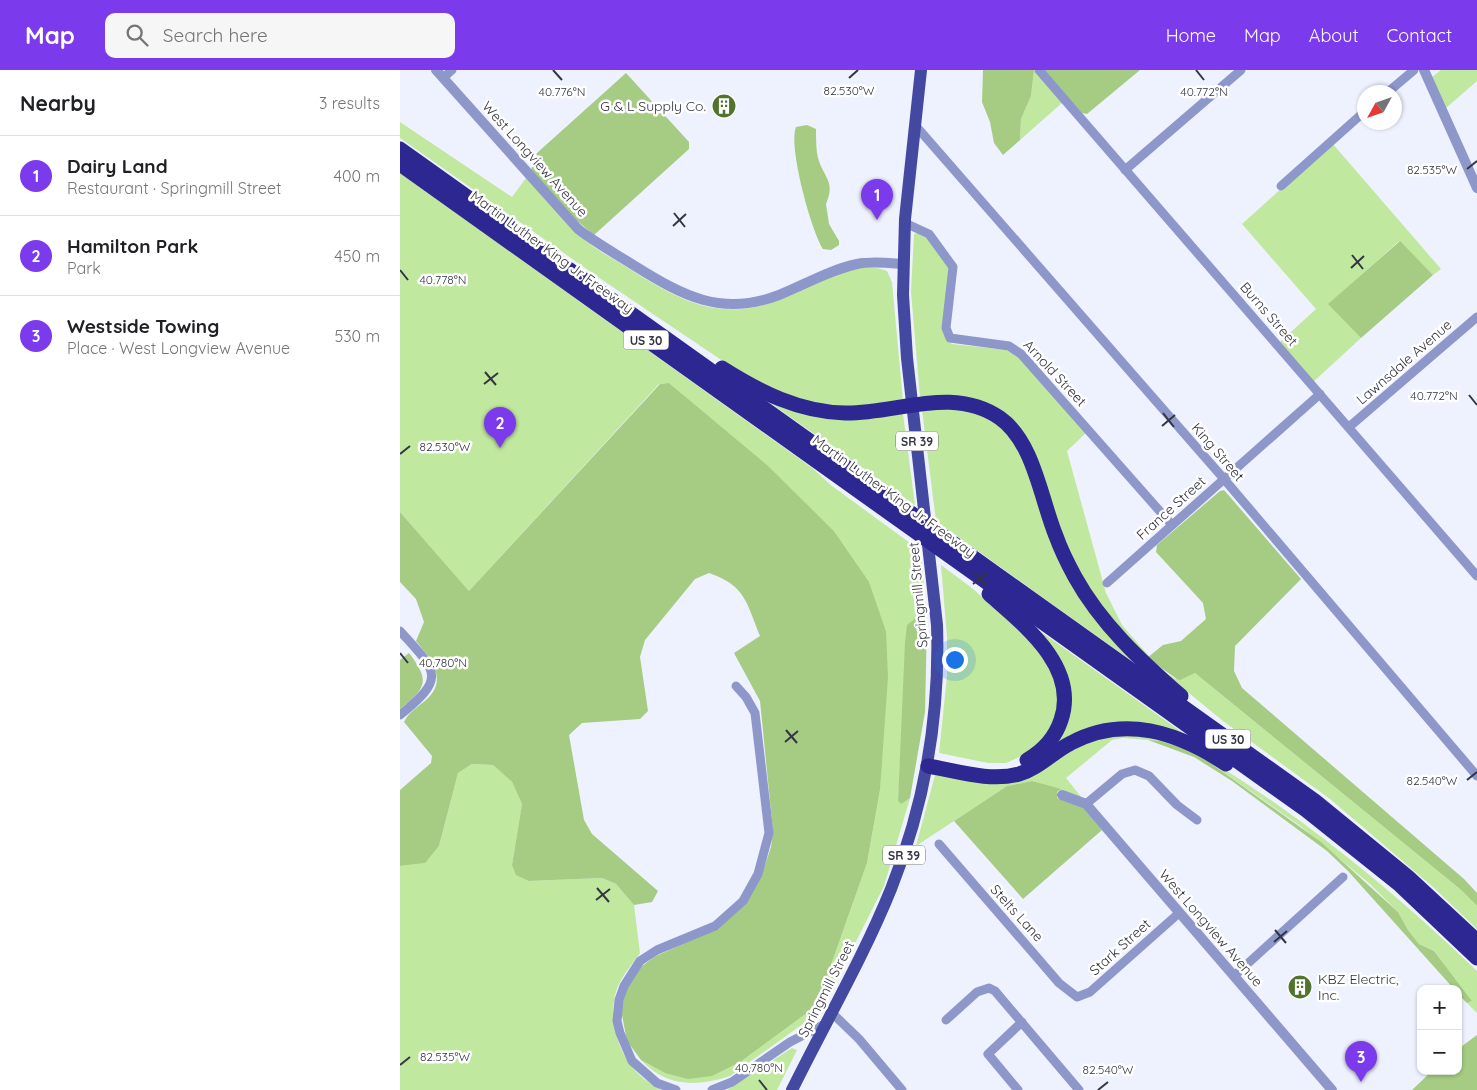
<!DOCTYPE html>
<html lang="en">
<head>
<meta charset="utf-8">
<style>
	body { margin:0; font-family:Quicksand,sans-serif; background:#f6f6f6; color:#202124 }
	.controls { position:absolute; right:15px; bottom:15px; display:grid; overflow:hidden; border-radius:10px; box-shadow:0 1px 4px #0004 }
	.controls button { width:45px; height:45px; display:grid; place-items:center; padding:0; border:0; border-bottom:1px solid #e0e0e0; background:#fff; color:#202124; font:25px sans-serif }
	.compass { position:absolute; left:957px; top:15px; width:45px; height:45px; border-radius:50%; background:#fff; box-shadow:0 1px 4px #0004; rotate:230deg }
	.you { position:absolute; left:554px; top:589px; width:18px; height:18px; margin:-12px; border:4px solid #fff; border-radius:50%; background:#1a73e8; box-shadow:0 0 0 8px #1a73e833 }
	.badge { display:grid; place-items:center; width:32px; height:32px; border-radius:50%; background:#7c3aed; color:#fff; font-size:16px; font-weight:700 }
	.pin { position:absolute; translate:-50% -41px; filter:drop-shadow(0 1px 2px #0008) }
	.pin::after { content:''; position:absolute; top:26px; width:18px; height:15px; background:inherit; clip-path:polygon(0 0,100% 0,50% 100%) }
	.list { margin:0; padding:0; list-style:none }
	h2 { display:flex; justify-content:space-between; align-items:center; height:65px; margin:0; padding:0 20px; font-size:21px }
	h2 small { font-size:16px; font-weight:400; color:#757577 }
	.list li { display:grid; grid-template-columns:32px 1fr auto; gap:15px; align-items:center; box-sizing:border-box; height:80px; padding:0 20px; border-top:1px solid #e0e0e0 }
	.list b { display:block; font-size:19px; white-space:nowrap }
	.list p { margin:0; font-size:16px; white-space:nowrap; color:#757577 }
	.list em { font-size:16px; font-style:normal; color:#757577 }
	.icon { flex:none; width:28px; height:28px; fill:none; stroke:currentColor; stroke-width:2; stroke-linecap:round; stroke-linejoin:round }
	.map { position:relative; flex:none; width:1077px; height:1020px; overflow:hidden }
	header { display:flex; align-items:center; gap:30px; box-sizing:border-box; height:70px; padding:0 25px; background:#7c3aed; color:#fff }
	header strong { font-size:24px }
	nav { display:flex; gap:28px; margin-inline-start:auto; font-size:18px }
	.search { width:350px; height:45px; background:#f6f6f6; display:flex; align-items:center; gap:12px; box-sizing:border-box; padding:0 18px; border-radius:10px; color:#757577; font-size:19px }
	main { display:flex }
	aside { flex:1; background:#fff }
	.map>svg:first-child { display:block }
	.green { fill:#c1e89f }
	.forest { fill:#a5cc82 }
	.lines { fill:none; stroke-linecap:round; stroke-linejoin:round }
	.minor { stroke:#8e97ca; stroke-width:9 }
	.tertiary { stroke:#8e97ca; stroke-width:10 }
	.primary { stroke:#4348a1; stroke-width:12 }
	.motorway { stroke:#2d2791; stroke-width:15 }
	.ticks { fill:none; stroke:#333542; stroke-width:2 }
	.labels { text-anchor:middle; dominant-baseline:central; stroke-width:5; stroke-linejoin:round; paint-order:stroke }
	.shield { fill:#fff; stroke:#70727b; stroke-width:1 }
	.shield-label { font-size:12px; font-weight:bold; fill:#333542 }
	.poi-label { font-size:14px; fill:#333542; stroke:#fff; text-anchor:end }
	.street-label { font-size:14px; fill:#333542; stroke:#fff }
	.ticks-label { font-size:12px; text-anchor:middle; fill:#333542; stroke:#fff; stroke-width:5; stroke-linejoin:round; paint-order:stroke }
</style>
</head>
<body>
<header>
<strong>Map</strong>
<div class="search"><svg class="icon" aria-label="search" viewBox="0 0 24 24"><circle cx="10" cy="10" r="6"/><path d="M15 15l6 6"/></svg>Search here</div>
<nav><a>Home</a><a>Map</a><a>About</a><a>Contact</a></nav>
</header>
<main>
<aside>
<h2>Nearby<small>3 results</small></h2>
<ul class="list">
<li><span class="badge">1</span><div><b>Dairy Land</b><p>Restaurant · Springmill Street</p></div><em>400 m</em></li>
<li><span class="badge">2</span><div><b>Hamilton Park</b><p>Park</p></div><em>450 m</em></li>
<li><span class="badge">3</span><div><b>Westside Towing</b><p>Place · West Longview Avenue</p></div><em>530 m</em></li>
</ul>
</aside>
<div class="map">
<svg width="1077" height="1020" viewBox="0 0 1077 1020">
	<rect width="100%" height="100%" fill="#eef1fe"/>
	<!-- green -->
	<g class="green">
		<path d="M 634,0 L 663,32 L 620,70 L 621,49 L 631,26 Z"/>
		<path d="M 1041,0 L 1077,0 L 1077,11 L 1046,38 L 1032,7 Z"/>
		<path d="M 0,52 L 112,127 L 126,108 C 144,127 161,148 180,166 C 194,179 212,188 228,198 C 283,233 322,254 387,227 C 417,215 454,188 487,201 L 492,212 L 503,331 L 466,338 L 410,333 L 357,314 L 198,207 L 0,68 Z"/>
		<path d="M 932,73 L 1041,199 L 1033,205 L 999,171 L 929,234 L 961,268 L 912,313 L 880,272 L 916,239 L 842,154 Z"/>
		<path d="M 0,103 L 411,397 L 432,416 L 521,481 L 527,551 L 517,547 L 502,656 L 498,731 L 501,733 L 510,728 L 484,816 L 421,941 L 330,1006 C 297,1017 266,1017 241,990 L 265,1003 L 408,942 L 420,926 L 467,793 L 480,720 L 486,561 L 469,513 L 434,461 L 366,395 L 269,313 L 259,314 L 69,521 L 0,442 Z"/>
		<path d="M 519,162 L 523,163 L 549,193 L 546,268 L 552,274 L 607,280 L 620,287 L 687,362 L 667,381 L 706,523 L 722,555 L 749,586 L 747,588 L 690,523 L 610,350 L 520,327 L 511,222 L 514,164 Z"/>
		<path d="M 371,330 L 503,344 L 515,435 L 369,332 Z"/>
		<path d="M 567,339 L 602,357 L 620,379 L 653,472 L 739,596 L 536,451 L 522,340 Z"/>
		<path d="M 541,495 L 572,518 L 638,578 L 659,614 L 656,653 L 631,682 L 606,693 L 588,693 L 539,683 L 547,606 L 547,567 Z"/>
		<path d="M 630,554 L 783,663 L 743,654 L 650,681 L 669,641 Z"/>
		<path d="M 761,600 L 776,609 L 795,603 L 1060,819 L 1077,836 L 1077,859 L 1033,817 L 930,729 L 823,651 Z"/>
		<path d="M 744,663 C 765,672 791,679 811,691 C 907,750 996,823 1077,901 L 1077,943 L 1067,933 L 1072,931 L 1034,881 L 1019,874 L 1008,860 L 998,842 L 970,814 L 899,755 L 809,692 L 760,671 L 723,668 L 712,670 L 666,708 L 682,728 L 632,711 L 607,716 L 516,776 L 535,705 L 645,696 L 699,666 Z"/>
		<path d="M 72,694 L 93,695 L 112,712 L 122,734 L 112,795 L 129,811 L 202,808 L 216,814 L 234,835 L 240,883 C 234,892 225,902 220,912 C 207,936 214,971 229,993 C 237,1005 249,1013 261,1020 L 0,1020 L 0,796 L 24,793 L 39,776 L 58,703 Z"/>
		<path d="M 392,978 L 397,980 L 377,1020 L 327,1020 Z"/>
	</g>
	<!-- forest -->
	<g class="forest">
		<path d="M 583,0 L 634,0 L 631,26 L 621,49 L 620,70 L 603,85 L 594,73 L 590,52 L 582,32 Z"/>
		<path d="M 644,0 L 740,0 L 687,44 L 682,43 Z"/>
		<path d="M 226,3 L 289,72 L 289,79 L 194,165 L 175,149 L 131,100 L 137,83 Z"/>
		<path d="M 407,55 L 416,59 C 416,67 416,75 417,83 C 421,107 437,109 426,134 L 429,154 L 439,171 L 439,175 L 431,180 L 423,179 C 411,160 388,76 396,57 Z"/>
		<path d="M 1000,171 L 1033,205 L 961,268 L 928,234 Z"/>
		<path d="M 269,313 L 367,395 L 434,461 L 469,512 L 486,561 L 488,607 L 480,720 L 467,793 L 420,926 L 408,942 L 340,992 L 312,1006 L 288,1009 L 265,1003 L 241,990 L 227,971 L 221,940 L 227,916 L 242,896 L 256,886 L 306,864 L 361,807 L 371,777 L 373,761 L 360,631 L 334,583 L 360,566 C 346,532 346,516 309,503 L 295,509 L 245,570 L 240,587 L 248,641 L 240,649 L 182,653 L 169,665 L 184,750 L 192,764 L 258,821 L 252,832 L 234,835 L 216,814 L 202,808 L 129,811 L 116,805 L 112,795 L 122,734 L 112,712 L 93,695 L 72,694 L 58,703 L 39,776 L 25,793 L 0,796 L 0,720 L 31,693 L 32,686 L 4,652 C 9,641 20,636 28,628 C 48,608 30,588 16,571 L 24,552 L 16,529 L 0,512 L 0,442 L 69,521 L 260,314 Z"/>
		<path d="M 824,420 L 901,509 L 835,576 L 834,601 L 842,618 L 1064,809 L 1077,823 L 1077,836 L 1060,819 L 795,603 L 780,610 L 777,609 L 747,588 L 763,575 L 781,571 L 806,549 L 803,533 L 756,482 L 757,475 L 820,421 Z"/>
		<path d="M 517,547 L 527,551 L 525,642 L 510,728 L 501,734 L 498,731 L 505,572 L 507,555 Z"/>
		<path d="M 9,583 C 30,611 27,617 0,639 L 0,590 Z"/>
		<path d="M 748,670 L 760,671 L 785,679 L 809,692 L 921,772 L 998,842 L 1008,860 L 1019,874 L 1034,881 L 1072,931 L 1067,933 L 1058,924 L 1058,919 L 1054,919 L 948,801 L 927,781 L 832,711 L 794,687 Z"/>
		<path d="M 632,711 L 661,719 L 657,722 L 657,728 L 683,738 L 702,760 L 623,829 L 554,751 L 607,716 Z"/>
		<path d="M 1077,965 L 1077,1020 L 1012,1020 L 1032,1001 L 1058,1001 L 1058,979 Z"/>
	</g>
	<g class="lines">
		<!-- minor -->
		<g class="minor">
			<path d="M 639,0 L 1077,506"/>
			<path d="M 43,8 L 52,0"/>
			<path d="M 988,22 L 1014,0"/>
			<path d="M 515,55 L 824,409 L 1077,706"/>
			<path d="M 725,100 L 841,0"/>
			<path d="M 881,116 L 964,42"/>
			<path d="M 505,153 L 529,164 L 553,197 L 546,258 L 550,268 L 609,276 L 621,284 L 772,455"/>
			<path d="M 949,357 L 1077,247"/>
			<path d="M 707,513 L 920,324"/>
			<path d="M 0,561 C 37,602 47,607 0,645"/>
			<path d="M 686,734 L 722,704 L 735,700 L 749,706 L 777,735 L 797,750"/>
			<path d="M 539,774 L 659,913 L 677,927 L 690,922 L 779,843"/>
			<path d="M 834,906 L 943,807"/>
			<path d="M 431,942 L 459,969 L 502,1020"/>
			<path d="M 546,950 L 577,922 L 589,918 L 595,921 L 679,1020"/>
			<path d="M 276,1020 L 257,1013 L 232,991 L 220,963 L 217,951 L 219,930 L 224,916 L 240,891 L 257,880 L 315,856 L 343,831 L 358,804 L 369,763 L 355,643 L 346,627 L 336,616"/>
			<path d="M 312,1020 L 332,1012 L 390,972 L 425,954"/>
			<path d="M 618,1020 L 588,984 L 622,952"/>
		</g>
		<!-- tertiary -->
		<g class="tertiary">
			<path d="M 36,0 L 178,159 C 196,173 216,184 235,196 C 283,226 322,247 379,225 C 404,215 429,200 457,194 C 472,191 488,193 503,194"/>
			<path d="M 1024,0 L 1077,118"/>
			<path d="M 662,725 L 686,734 L 932,1020"/>
		</g>
		<!-- primary -->
		<path class="primary" d="M 392,1020 C 425,953 463,888 491,819 C 525,734 540,646 537,555 L 507,288 L 503,225 L 505,149 L 521,0"/>
		<!-- motorway -->
		<g class="motorway">
			<path d="M 0,79 L 915,731 L 1008,807 L 1077,871"/>
			<path d="M 0,94 L 906,740 L 1000,815 L 1077,888"/>
			<path d="M 322,298 C 360,322 399,342 445,343 C 497,344 552,315 600,348 C 634,372 641,430 656,466 C 661,480 668,494 675,507 C 701,554 741,591 781,626"/>
			<path d="M 589,524 C 624,555 679,597 661,650 C 655,668 643,681 627,690"/>
			<path d="M 528,696 C 557,701 590,712 619,704 C 639,698 653,682 671,673 C 725,644 779,663 826,694"/>
		</g>
	</g>
	<!-- ticks -->
	<path class="ticks" d="M 153,0 L 162,10M 796,0 L 804,10M 449,8 L 458,0M 1067,99 L 1077,91M 274,143 L 285,157M 273,156 L 286,144M 952,185 L 963,199M 951,198 L 964,186M 0,200 L 8,210M 85,302 L 96,315M 84,314 L 98,303M 1069,325 L 1077,335M 763,343 L 774,357M 762,356 L 775,345M 0,384 L 10,376M 574,502 L 586,515M 573,514 L 587,503M 0,583 L 8,593M 386,660 L 397,673M 385,672 L 398,661M 1067,710 L 1077,702M 197,818 L 209,832M 196,830 L 210,819M 875,860 L 886,873M 874,872 L 887,861M 0,995 L 10,987M 359,1010 L 367,1020M 698,1020 L 708,1012"/>
	<!-- icons -->
	<defs>
		<symbol id="building-disc" viewBox="-11 -11 22 22"><circle r="9.5" fill="#51742c" stroke="#fff"/><path d="M-4-6H4V6H1V3H-1V6H-4ZM-2.5-4.3h1.7v1.8h-1.7ZM.8-4.3h1.7v1.8H.8ZM-2.5-1h1.7V.8h-1.7ZM.8-1h1.7V.8H.8Z" fill="#fff"/></symbol>
	</defs>
	<g fill-rule="evenodd">
		<use href="#building-disc" x="310" y="22" width="28" height="28"/>
		<use href="#building-disc" x="886" y="903" width="28" height="28"/>
	</g>
	<g class="labels">
		<!-- shield labels -->
		<g class="shield">
			<rect x="223.5" y="260.5" width="45" height="19" rx="4"/>
			<rect x="496" y="361.5" width="42" height="19" rx="4"/>
			<rect x="805.5" y="659.5" width="45" height="19" rx="4"/>
			<rect x="483" y="775.5" width="42" height="19" rx="4"/>
		</g>
		<g class="shield-label">
			<text x="246" y="270">US 30</text>
			<text x="517" y="371">SR 39</text>
			<text x="828" y="669">US 30</text>
			<text x="504" y="785">SR 39</text>
		</g>
		<!-- poi labels -->
		<g class="poi-label">
			<text x="306" y="36">G &amp; L Supply Co.</text>
			<text x="918" y="909" text-anchor="start">KBZ Electric,<tspan x="918" dy="16">Inc.</tspan></text>
		</g>
		<!-- street labels -->
		<g class="street-label">
			<text transform="translate(135 89) rotate(48)">West Longview Avenue</text>
			<text transform="translate(152 182) rotate(36)">Martin Luther King Jr. Freeway</text>
			<text transform="translate(869 244) rotate(49)">Burns Street</text>
			<text transform="translate(1004 292) rotate(-41)">Lawnsdale Avenue</text>
			<text transform="translate(655 303) rotate(47)">Arnold Street</text>
			<text transform="translate(818 382) rotate(49)">King Street</text>
			<text transform="translate(494 426) rotate(36)">Martin Luther King Jr. Freeway</text>
			<text transform="translate(771 438) rotate(-42)">France Street</text>
			<text transform="translate(518 525) rotate(-95)">Springmill Street</text>
			<text transform="translate(617 843) rotate(48)">Stelts Lane</text>
			<text transform="translate(811 858) rotate(49)">West Longview Avenue</text>
			<text transform="translate(720 877) rotate(-42)">Stark Street</text>
			<text transform="translate(426 919) rotate(-63)">Springmill Street</text>
		</g>
	</g>
	<g class="ticks-label">
		<text x="449" y="25">82.530°W</text>
		<text x="162" y="26">40.776°N</text>
		<text x="804" y="26">40.772°N</text>
		<text x="1032" y="104">82.535°W</text>
		<text x="43" y="214">40.778°N</text>
		<text x="1034" y="330">40.772°N</text>
		<text x="45" y="381">82.530°W</text>
		<text x="43" y="597">40.780°N</text>
		<text x="1032" y="715">82.540°W</text>
		<text x="45" y="991">82.535°W</text>
		<text x="359" y="1002">40.780°N</text>
		<text x="708" y="1004">82.540°W</text>
	</g>
</svg>
<div class="controls">
<button>+</button>
<button>−</button>
</div>
<svg class="compass" viewBox="-18 -18 36 36"><path d="M0-13l5 13h-10z" fill="#e53935"/><path d="M0 13l5-13h-10z" fill="#757577"/></svg>
<div class="you"></div>
<div class="pin badge" style="left:477px;top:150px">1</div>
<div class="pin badge" style="left:100px;top:378px">2</div>
<div class="pin badge" style="left:961px;top:1012px">3</div>
</div>
</main>
</body>
</html>
